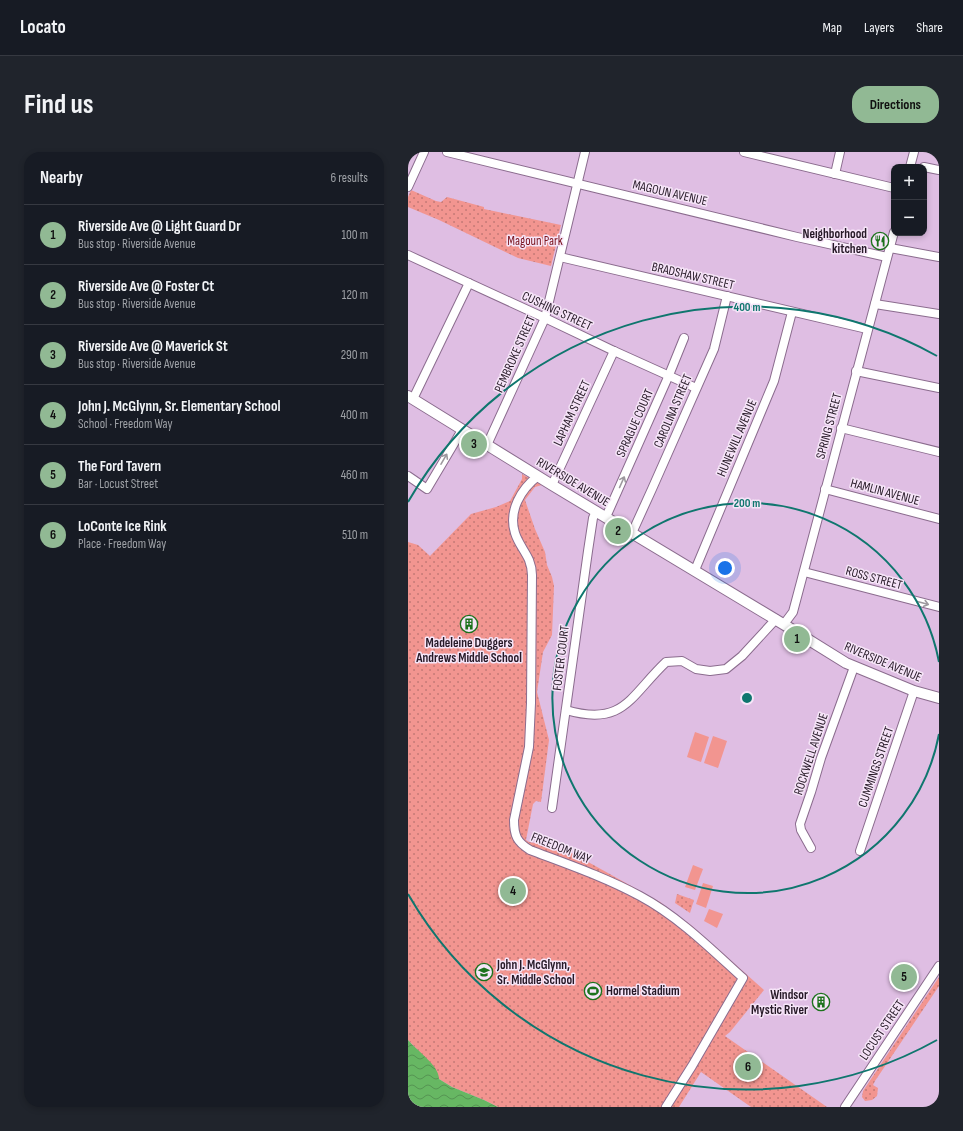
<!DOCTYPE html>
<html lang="en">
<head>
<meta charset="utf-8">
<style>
	body { margin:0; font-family:"Sofia Sans Condensed",sans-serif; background:#20242c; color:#f1f3f6 }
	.controls { position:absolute; right:12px; top:12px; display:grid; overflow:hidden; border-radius:8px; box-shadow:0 2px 6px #0003 }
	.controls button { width:36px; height:36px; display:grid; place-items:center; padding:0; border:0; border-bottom:1px solid #363941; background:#171b24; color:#f1f3f6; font:20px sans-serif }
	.you { position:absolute; left:317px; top:416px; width:14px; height:14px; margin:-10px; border:3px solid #fff; border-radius:50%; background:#1a73e8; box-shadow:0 0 0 6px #1a73e833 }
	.badge { display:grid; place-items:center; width:26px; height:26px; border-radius:50%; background:#91b994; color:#111; font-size:13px; font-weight:700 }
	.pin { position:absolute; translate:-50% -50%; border:2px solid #fff; box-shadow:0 1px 4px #0006 }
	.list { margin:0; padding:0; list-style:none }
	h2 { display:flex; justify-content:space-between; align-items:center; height:52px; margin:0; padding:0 16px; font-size:17px }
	h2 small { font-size:13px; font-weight:400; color:#9ea1a6 }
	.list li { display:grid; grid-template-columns:26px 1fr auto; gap:12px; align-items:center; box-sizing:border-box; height:60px; padding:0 16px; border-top:1px solid #363941 }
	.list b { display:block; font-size:15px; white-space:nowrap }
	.list p { margin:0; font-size:13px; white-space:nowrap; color:#9ea1a6 }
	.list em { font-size:13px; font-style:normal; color:#9ea1a6 }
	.map { position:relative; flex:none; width:531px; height:955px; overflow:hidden; border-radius:16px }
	header { display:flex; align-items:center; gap:24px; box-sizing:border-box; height:56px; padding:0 20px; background:#171b24; border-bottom:1px solid #363941 }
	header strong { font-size:19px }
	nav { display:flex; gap:22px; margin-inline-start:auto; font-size:14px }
	.intro { display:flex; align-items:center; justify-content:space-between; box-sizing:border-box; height:96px; padding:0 24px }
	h1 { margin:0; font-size:28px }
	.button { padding:10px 18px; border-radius:16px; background:#91b994; color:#111; font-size:14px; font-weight:700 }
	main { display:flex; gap:24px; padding:0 24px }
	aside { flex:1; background:#171b24; border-radius:16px; box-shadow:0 2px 6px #0003 }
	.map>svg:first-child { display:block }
	.grass { fill:#f29590 }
	.park { fill:url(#park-dots) }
	.water { fill:url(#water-waves) }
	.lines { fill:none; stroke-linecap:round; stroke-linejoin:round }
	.minor-casing { stroke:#8b6c8e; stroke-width:10 }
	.major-casing { stroke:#8b6c8e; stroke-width:12 }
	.minor { stroke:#fff; stroke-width:8 }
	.major { stroke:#fff; stroke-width:10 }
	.oneway { stroke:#9d989e }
	.ring { fill:none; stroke:#0f766e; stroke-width:2 }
	.labels { text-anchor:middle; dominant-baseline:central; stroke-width:3; stroke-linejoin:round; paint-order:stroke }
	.street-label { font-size:13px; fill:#261927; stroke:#f6e5f8 }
	.poi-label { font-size:13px; font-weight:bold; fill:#261927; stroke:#f6e5f8; text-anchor:end }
	.park-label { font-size:13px; fill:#79111b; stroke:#f6e5f8 }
	.centre { fill:#0f766e; stroke:#f6e5f8; stroke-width:2 }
	.ring-label { font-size:12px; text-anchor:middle; font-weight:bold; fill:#0f766e; stroke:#f6e5f8; stroke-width:3; stroke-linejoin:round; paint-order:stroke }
</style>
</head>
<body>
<header>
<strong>Locato</strong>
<nav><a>Map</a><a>Layers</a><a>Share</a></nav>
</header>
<div class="intro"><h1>Find us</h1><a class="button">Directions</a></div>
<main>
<aside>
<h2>Nearby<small>6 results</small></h2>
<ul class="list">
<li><span class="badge">1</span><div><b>Riverside Ave @ Light Guard Dr</b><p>Bus stop · Riverside Avenue</p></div><em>100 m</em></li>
<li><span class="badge">2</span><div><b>Riverside Ave @ Foster Ct</b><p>Bus stop · Riverside Avenue</p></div><em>120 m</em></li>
<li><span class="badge">3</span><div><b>Riverside Ave @ Maverick St</b><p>Bus stop · Riverside Avenue</p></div><em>290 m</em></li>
<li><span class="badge">4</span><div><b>John J. McGlynn, Sr. Elementary School</b><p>School · Freedom Way</p></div><em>400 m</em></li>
<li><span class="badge">5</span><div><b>The Ford Tavern</b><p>Bar · Locust Street</p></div><em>460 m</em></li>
<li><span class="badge">6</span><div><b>LoConte Ice Rink</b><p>Place · Freedom Way</p></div><em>510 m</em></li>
</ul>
</aside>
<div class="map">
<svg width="531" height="955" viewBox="0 0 531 955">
	<defs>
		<pattern id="park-dots" width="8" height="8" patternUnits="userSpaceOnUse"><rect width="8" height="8" fill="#f29590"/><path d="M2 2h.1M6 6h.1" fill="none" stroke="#c47976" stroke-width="1.8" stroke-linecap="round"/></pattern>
		<pattern id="water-waves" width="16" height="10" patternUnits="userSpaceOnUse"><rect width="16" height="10" fill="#67b763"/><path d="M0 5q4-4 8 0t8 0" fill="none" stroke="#559452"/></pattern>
	</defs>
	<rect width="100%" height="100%" fill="#dfbee3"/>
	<!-- grass -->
	<g class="grass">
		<path d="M 287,580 L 301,585 L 293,610 L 279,605 Z"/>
		<path d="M 305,584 L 319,589 L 310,616 L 296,611 Z"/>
		<path d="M 285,713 L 295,717 L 287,738 L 277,735 Z"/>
		<path d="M 295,731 L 305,734 L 298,756 L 288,752 Z"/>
		<path d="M 301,757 L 315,762 L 309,776 L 296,769 Z"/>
	</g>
	<!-- park -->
	<g class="park">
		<path d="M 3,38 L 28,49 L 33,50 L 39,45 L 76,55 L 76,57 L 153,73 L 143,114 L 110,106 L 31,68 L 0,55 L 0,45 Z"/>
		<path d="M 114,322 L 134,333 L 127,335 L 117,348 L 127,377 L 137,400 L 139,413 L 144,425 L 146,434 L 144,483 L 135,500 L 129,540 L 141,588 L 133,650 L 128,649 L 125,652 L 118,688 L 121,690 L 155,696 L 252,750 L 284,774 L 356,838 L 322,880 L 317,884 L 419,955 L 343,955 L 293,920 L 271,955 L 90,955 L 76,948 L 44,935 L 31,927 L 24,913 L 0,888 L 0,390 L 10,393 L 22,404 L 63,362 L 88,355 L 102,349 L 114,327 Z"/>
		<path d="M 269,742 L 286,748 L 282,761 L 267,751 Z"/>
		<path d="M 531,825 L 531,834 L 467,929 L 465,933 L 470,936 L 469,944 L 464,948 L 457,949 L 454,945 L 455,939 Z"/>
	</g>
	<!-- water -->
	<path class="water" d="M 0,888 C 9,899 31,913 31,927 L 44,935 L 76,948 L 90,955 L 0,955 Z"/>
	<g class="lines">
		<defs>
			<g id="minor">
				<path d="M 39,0 L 389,85 L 479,105"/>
				<path d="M 336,0 L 486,36"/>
				<path d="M 502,15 L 506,0"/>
				<path d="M 516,15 L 531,18"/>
				<path d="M 427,22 L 432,0"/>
				<path d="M 0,35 L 16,0"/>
				<path d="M 482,96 L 531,105"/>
				<path d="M 0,103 L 137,166 L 206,199 L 288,236"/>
				<path d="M 152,105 L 459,177"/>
				<path d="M 467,152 L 531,162"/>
				<path d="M 448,219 L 531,236"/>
				<path d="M 5,247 L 61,131"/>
				<path d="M 433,276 L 531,300"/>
				<path d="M 79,293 L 137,166 L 177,0"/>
				<path d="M 0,324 L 19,337 L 54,278"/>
				<path d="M 130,324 C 113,337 100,359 107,381 C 110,391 117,399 121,408 C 123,413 124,418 124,423 L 123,551 L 121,595 L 106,668 C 106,684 109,690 122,698 C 159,712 197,725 232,744 C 271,765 303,797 335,826 L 284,914 L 258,955"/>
				<path d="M 144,333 L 206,199"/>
				<path d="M 417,337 L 531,367"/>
				<path d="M 198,365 L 261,223 L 276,186"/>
				<path d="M 224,381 L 244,337 L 306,197 L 319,144"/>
				<path d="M 287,418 L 366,229 L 384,160"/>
				<path d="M 396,420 L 531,455"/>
				<path d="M 376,472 L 385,460 L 486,80"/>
				<path d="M 158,558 C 216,575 222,544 258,510 L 274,509 L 288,517 L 302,519 L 318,517 L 334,504 L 368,467"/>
				<path d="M 144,656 L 180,399 L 185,366 L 188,359"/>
				<path d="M 403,696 L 393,678 L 392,672 L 403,640 L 413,606 L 446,515"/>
				<path d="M 452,699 L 506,539"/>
				<path d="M 437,955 L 531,814"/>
			</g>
			<path id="major" d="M 0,244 L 144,333 L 380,475 L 438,511 L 506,539 L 531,546"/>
		</defs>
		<!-- minor casing -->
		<use href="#minor" class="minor-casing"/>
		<!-- major casing -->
		<use href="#major" class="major-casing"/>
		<!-- minor -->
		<use href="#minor" class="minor"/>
		<!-- major -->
		<use href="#major" class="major"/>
	</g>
	<!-- one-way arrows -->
	<defs><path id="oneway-shaft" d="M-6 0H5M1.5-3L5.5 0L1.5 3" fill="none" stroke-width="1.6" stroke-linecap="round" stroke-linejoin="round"/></defs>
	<g class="oneway">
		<use href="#oneway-shaft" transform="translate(36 307) rotate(-60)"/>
		<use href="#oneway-shaft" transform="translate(214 330) rotate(-66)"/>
		<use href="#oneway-shaft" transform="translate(515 451) rotate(15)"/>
	</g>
	<!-- distance rings -->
	<g class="ring">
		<path d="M531 582A195 195 0 1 1 531 510"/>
		<path d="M529 888A391 391 0 0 1 0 742M0 350A391 391 0 0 1 529 204"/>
	</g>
	<!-- icons -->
	<defs>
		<symbol id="restaurant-ring" viewBox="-11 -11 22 22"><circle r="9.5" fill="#f6e5f8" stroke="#1c721c" stroke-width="1.5"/><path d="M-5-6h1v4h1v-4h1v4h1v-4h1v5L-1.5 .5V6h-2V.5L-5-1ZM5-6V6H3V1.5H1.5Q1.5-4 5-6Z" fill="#1c721c"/></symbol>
		<symbol id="building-ring" viewBox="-11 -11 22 22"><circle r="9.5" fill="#f6e5f8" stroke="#1c721c" stroke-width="1.5"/><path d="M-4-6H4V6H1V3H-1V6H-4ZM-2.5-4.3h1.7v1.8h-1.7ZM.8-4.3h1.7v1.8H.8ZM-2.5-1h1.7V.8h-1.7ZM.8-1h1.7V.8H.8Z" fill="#1c721c"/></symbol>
		<symbol id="school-ring" viewBox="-11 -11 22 22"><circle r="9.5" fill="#f6e5f8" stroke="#1c721c" stroke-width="1.5"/><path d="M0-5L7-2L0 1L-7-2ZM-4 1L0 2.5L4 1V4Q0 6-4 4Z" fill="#1c721c"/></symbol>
		<symbol id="stadium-ring" viewBox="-11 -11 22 22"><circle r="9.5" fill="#f6e5f8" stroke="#1c721c" stroke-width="1.5"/><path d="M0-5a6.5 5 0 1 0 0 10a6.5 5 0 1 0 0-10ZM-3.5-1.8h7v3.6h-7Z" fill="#1c721c"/></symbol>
	</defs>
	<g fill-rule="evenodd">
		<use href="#restaurant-ring" x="462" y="79" width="20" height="20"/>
		<use href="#building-ring" x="51" y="462" width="20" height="20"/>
		<use href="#school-ring" x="66" y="810" width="20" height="20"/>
		<use href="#stadium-ring" x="175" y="829" width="20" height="20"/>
		<use href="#building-ring" x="403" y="840" width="20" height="20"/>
	</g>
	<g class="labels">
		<!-- street labels -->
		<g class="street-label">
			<text transform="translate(262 41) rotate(13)">MAGOUN AVENUE</text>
			<text transform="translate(285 124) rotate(13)">BRADSHAW STREET</text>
			<text transform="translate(149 159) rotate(25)">CUSHING STREET</text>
			<text transform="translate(107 202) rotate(-66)">PEMBROKE STREET</text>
			<text transform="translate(265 259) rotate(-67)">CAROLINA STREET</text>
			<text transform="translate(164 261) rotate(-65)">LAPHAM STREET</text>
			<text transform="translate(227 271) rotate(-66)">SPRAGUE COURT</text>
			<text transform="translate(421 274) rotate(-75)">SPRING STREET</text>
			<text transform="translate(329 286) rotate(-67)">HUNEWILL AVENUE</text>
			<text transform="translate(165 330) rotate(31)">RIVERSIDE AVENUE</text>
			<text transform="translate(477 340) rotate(15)">HAMLIN AVENUE</text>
			<text transform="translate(466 426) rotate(15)">ROSS STREET</text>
			<text transform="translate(153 506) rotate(-83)">FOSTER COURT</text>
			<text transform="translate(475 510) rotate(23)">RIVERSIDE AVENUE</text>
			<text transform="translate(403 602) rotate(-72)">ROCKWELL AVENUE</text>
			<text transform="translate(468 615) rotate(-71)">CUMMINGS STREET</text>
			<text transform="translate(153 696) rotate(22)">FREEDOM WAY</text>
			<text transform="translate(474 878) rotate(-56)">LOCUST STREET</text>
		</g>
		<!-- poi labels -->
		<g class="poi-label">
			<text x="459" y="82">Neighborhood<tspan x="459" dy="15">kitchen</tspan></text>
			<text x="61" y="491" text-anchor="middle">Madeleine Duggers<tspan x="61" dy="15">Andrews Middle School</tspan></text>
			<text x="89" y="813" text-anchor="start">John J. McGlynn,<tspan x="89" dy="15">Sr. Middle School</tspan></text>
			<text x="198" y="839" text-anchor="start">Hormel Stadium</text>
			<text x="400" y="843">Windsor<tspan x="400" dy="15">Mystic River</tspan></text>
		</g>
		<!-- park labels -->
		<g class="park-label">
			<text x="127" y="89">Magoun Park</text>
		</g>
	</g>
	<circle cx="339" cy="546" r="6" class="centre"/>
	<g class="ring-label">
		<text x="339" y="159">400 m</text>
		<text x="339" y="355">200 m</text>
	</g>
</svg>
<div class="controls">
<button>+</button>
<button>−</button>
</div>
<div class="you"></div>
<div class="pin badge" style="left:389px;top:487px">1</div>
<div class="pin badge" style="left:210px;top:379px">2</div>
<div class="pin badge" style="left:66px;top:292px">3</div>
<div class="pin badge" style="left:105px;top:739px">4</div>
<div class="pin badge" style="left:496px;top:825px">5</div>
<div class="pin badge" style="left:340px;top:915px">6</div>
</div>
</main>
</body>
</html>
